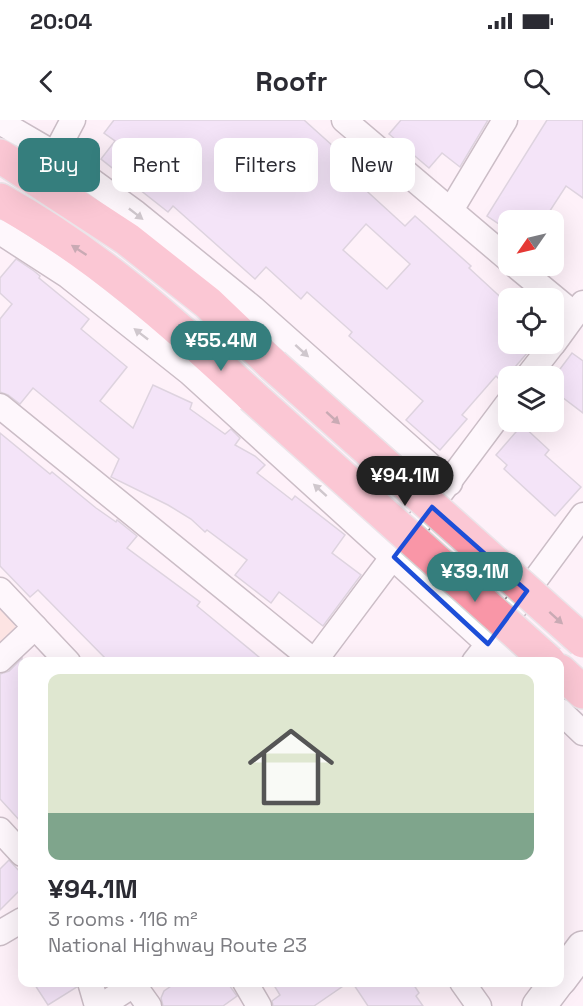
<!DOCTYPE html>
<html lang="en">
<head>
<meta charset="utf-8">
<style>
  :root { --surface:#fff; --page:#f7f7f7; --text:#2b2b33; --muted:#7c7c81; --line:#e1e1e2; --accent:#357e7d }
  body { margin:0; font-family:"Space Grotesk",sans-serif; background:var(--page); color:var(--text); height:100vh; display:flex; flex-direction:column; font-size:22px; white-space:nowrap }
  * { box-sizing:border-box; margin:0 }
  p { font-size:20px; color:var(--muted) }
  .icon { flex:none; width:33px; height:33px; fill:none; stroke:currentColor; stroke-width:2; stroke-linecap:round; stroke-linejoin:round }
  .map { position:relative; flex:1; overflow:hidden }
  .drawer { position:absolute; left:18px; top:537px; width:546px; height:330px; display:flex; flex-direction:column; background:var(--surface); border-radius:12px; box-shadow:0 6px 24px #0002 }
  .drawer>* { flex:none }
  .top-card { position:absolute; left:18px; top:18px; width:548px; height:54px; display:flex; gap:12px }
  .needle { width:39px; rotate:236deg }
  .controls { position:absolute; left:498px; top:90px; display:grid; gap:12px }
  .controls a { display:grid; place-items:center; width:66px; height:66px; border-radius:12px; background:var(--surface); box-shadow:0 6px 24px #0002; font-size:30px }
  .price { position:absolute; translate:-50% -51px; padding:0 14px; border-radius:21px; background:var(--accent); color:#fff; font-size:20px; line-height:39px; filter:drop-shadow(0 2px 3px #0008) }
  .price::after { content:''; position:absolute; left:50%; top:36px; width:18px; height:14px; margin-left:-9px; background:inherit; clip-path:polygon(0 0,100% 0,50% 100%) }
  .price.active { background:#222; color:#fff }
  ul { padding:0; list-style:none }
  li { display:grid; align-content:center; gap:12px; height:318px; padding:0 30px }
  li+li { border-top:2px solid var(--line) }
  li span { display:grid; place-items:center; height:186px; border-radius:12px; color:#555 }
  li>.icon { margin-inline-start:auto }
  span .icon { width:108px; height:108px; fill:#fffc; stroke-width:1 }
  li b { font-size:26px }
  .tag { padding:0 21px; border-radius:12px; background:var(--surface); box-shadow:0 6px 24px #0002; font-size:21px; line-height:54px }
  .tag.active { background:var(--accent); color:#fff }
  .status { display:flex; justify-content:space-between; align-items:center; height:42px; padding:0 30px; background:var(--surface); direction:ltr }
  .status svg { height:16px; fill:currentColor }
  header { display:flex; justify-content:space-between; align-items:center; height:78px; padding:0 30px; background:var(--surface); font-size:27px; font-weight:800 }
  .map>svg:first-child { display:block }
  .green { fill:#fcd4c8 }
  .building { fill:#e9d5f7; stroke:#b8b0be; stroke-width:1.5; fill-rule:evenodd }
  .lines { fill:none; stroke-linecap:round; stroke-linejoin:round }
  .street-casing { stroke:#8e7f88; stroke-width:27 }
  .secondary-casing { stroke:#8e7f88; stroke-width:36 }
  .highway-casing { stroke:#d6d5d5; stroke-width:36 }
  .street { stroke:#fff; stroke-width:24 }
  .secondary { stroke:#fff; stroke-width:33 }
  .highway { stroke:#f996a7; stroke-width:33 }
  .highway-bridge-casing { stroke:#d6d5d5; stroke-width:36; stroke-linecap:butt }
  .highway-bridge { stroke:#f996a7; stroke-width:33 }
  .oneway { fill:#989697 }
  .oneway2 { fill:#8a5660 }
  .marked { fill:none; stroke:#1d4ed8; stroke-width:4.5; stroke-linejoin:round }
</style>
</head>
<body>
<div class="status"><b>20:04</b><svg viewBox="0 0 49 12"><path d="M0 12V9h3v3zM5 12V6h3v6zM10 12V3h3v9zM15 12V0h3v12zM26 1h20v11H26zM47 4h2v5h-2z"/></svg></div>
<header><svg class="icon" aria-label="back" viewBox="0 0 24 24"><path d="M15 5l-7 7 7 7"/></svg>Roofr<svg class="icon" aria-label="search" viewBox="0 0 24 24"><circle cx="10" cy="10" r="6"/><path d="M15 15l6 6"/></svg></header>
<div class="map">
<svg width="583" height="886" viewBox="0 0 583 886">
  <rect width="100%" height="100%" fill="#fef1f9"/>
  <!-- green -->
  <polygon class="green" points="0,488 14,503 17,512 0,527"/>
  <!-- building -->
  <g class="building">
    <path d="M114,0H304L354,45L347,53L405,106L415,96L471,146L469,148L508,184V224H535L502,262L496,256L462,295L467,299L440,330L406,300L423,281L349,216L352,212L307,172L301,179L266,147L255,159L173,86L168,92L101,39L115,21L104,13ZM366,104L410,144L387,169L343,130Z"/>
    <polygon points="401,0 488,0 460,47 442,33 429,48 389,14"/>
    <polygon points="547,0 583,0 583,78 566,66 544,100 508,100 508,110 487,96"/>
    <polygon points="16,139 34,151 40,156 39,158 89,199 81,209 127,247 100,281 133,308 153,265 192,283 190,289 225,314 231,309 240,318 235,325 255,336 265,345 257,353 292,380 295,376 345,415 332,433 361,455 323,506 279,472 271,483 235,455 247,440 207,410 205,412 191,399 168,385 111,357 119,339 33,268 20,284 8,275 0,272 0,199 12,184 0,173 0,158"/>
    <polygon points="572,233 583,241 583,293 554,271 554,257"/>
    <polygon points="522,305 549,330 545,335 581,367 555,396 504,349 507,345 496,335"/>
    <polygon points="0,313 50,354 52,352 96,388 116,402 117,400 137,416 127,428 200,482 197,486 265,542 109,542 38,470 30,477 0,446"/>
    <polygon points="22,538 22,703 0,679 0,554 9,551"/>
    <polygon points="9,740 22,754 22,768 0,790 0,749"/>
    <polygon points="33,862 76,862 77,867 48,885"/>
    <polygon points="177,862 227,862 237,876 223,886 163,886 161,878 164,871"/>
    <polygon points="272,862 349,862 314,886 273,886 272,881 280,875"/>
    <polygon points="352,862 412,862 419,873 416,876 423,886 368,886"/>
  </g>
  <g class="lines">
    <defs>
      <g id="street">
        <polyline points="344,0 508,139"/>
        <polyline points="0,2 55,34 136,93 253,188 450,363"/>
        <polyline points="55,34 73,0"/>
        <polyline points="451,90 505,0"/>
        <polyline points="0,112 68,156 190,253 488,524 474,542"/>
        <polyline points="516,146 574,194"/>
        <polyline points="554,223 583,183"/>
        <polyline points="528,256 553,224"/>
        <polyline points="0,286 314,541"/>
        <polyline points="0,470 68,542"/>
        <polyline points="0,540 35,507"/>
        <polyline points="314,542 508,283"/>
        <polyline points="507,542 488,524 583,395"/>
        <polyline points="560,591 583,613"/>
        <polyline points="0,710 22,734"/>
        <polyline points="0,813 22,800"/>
        <polyline points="90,862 97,886"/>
        <polyline points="245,862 259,886"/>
        <polyline points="462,862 479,886"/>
        <polyline points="134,865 149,886"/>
        <polyline points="101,886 138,862"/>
      </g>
      <g id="secondary">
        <polyline points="560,859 583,828"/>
        <polyline points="539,886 557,862"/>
      </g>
      <g id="highway">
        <polyline points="0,36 127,119 208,183 273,245"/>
        <path d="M0,80C94,132 174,203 252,276"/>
        <polyline points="560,551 583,572"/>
      </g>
    </defs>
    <!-- street casing -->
    <use href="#street" class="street-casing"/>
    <!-- secondary casing -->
    <use href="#secondary" class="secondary-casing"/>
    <!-- highway casing -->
    <use href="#highway" class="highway-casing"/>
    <!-- street -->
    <use href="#street" class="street"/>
    <!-- secondary -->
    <use href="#secondary" class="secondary"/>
    <!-- highway -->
    <use href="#highway" class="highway"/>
    <defs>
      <g id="highway-bridge">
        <polyline points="273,245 583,521"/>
        <polyline points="252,276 549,542"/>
      </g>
    </defs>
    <!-- highway-bridge casing -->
    <use href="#highway-bridge" class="highway-bridge-casing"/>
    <!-- highway-bridge -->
    <use href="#highway-bridge" class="highway-bridge"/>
  </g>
  <!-- one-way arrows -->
  <defs><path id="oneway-solid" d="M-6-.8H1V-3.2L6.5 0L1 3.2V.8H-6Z" transform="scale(1.5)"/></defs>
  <g class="oneway">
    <use href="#oneway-solid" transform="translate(136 94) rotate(38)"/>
    <use href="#oneway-solid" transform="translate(141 214) rotate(-142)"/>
    <use href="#oneway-solid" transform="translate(302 231) rotate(42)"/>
    <use href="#oneway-solid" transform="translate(320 370) rotate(-138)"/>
  </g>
  <g class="oneway2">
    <use href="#oneway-solid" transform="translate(79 130) rotate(-147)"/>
    <use href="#oneway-solid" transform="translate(333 298) rotate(42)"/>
    <use href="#oneway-solid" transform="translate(556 498) rotate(42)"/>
  </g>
  <!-- marked area -->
  <path d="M0 0H583V886H0ZM432,387L527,471L488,524L394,437Z" fill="#fef1f9" fill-opacity=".55" fill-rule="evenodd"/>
  <path class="marked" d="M432,387L527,471L488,524L394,437Z"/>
</svg>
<div class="controls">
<a><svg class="needle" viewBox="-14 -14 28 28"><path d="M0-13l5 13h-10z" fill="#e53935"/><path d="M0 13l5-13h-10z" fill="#7c7c81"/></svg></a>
<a><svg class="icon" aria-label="locate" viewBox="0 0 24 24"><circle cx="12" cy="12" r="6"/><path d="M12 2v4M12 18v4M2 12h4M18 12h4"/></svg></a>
<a><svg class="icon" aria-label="layers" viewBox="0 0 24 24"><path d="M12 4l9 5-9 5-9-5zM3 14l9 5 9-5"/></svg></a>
</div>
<b class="price" style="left:221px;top:252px">¥55.4M</b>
<b class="price active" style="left:405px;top:387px">¥94.1M</b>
<b class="price" style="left:475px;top:483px">¥39.1M</b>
<div class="top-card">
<a class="tag active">Buy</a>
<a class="tag">Rent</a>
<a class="tag">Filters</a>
<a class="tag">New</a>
</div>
<section class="drawer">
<ul>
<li><span style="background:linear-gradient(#dfe7d0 75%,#7fa58c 0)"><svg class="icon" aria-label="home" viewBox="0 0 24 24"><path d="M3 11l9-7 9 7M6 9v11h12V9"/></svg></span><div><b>¥94.1M</b><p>3 rooms · 116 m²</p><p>National Highway Route 23</p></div></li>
</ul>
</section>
</div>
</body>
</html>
